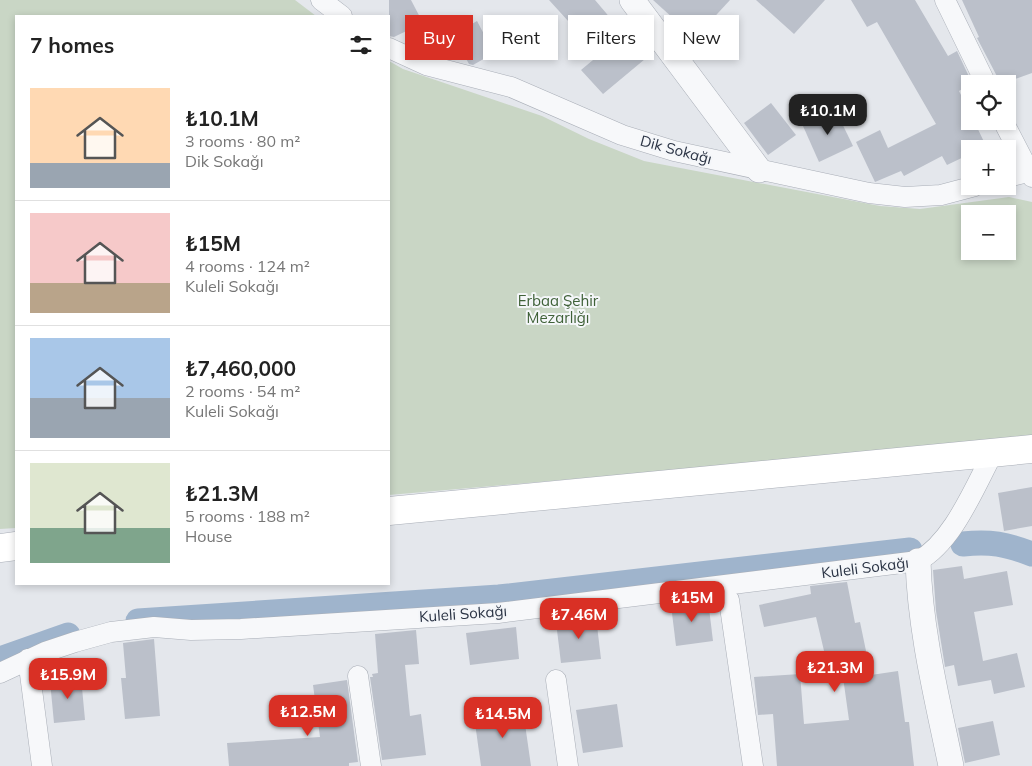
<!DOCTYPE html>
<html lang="en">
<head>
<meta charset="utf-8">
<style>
  :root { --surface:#fff; --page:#f6f6f6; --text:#222; --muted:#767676; --line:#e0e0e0; --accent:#d93025 }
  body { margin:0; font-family:Mulish,sans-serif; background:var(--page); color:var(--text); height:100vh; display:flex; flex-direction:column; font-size:19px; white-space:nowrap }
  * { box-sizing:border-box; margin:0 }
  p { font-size:16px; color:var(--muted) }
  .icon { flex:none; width:28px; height:28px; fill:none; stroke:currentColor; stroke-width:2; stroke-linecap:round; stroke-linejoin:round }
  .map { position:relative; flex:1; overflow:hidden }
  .side { position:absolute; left:15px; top:15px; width:375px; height:570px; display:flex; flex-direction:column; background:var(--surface); border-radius:0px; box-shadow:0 2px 8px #0003 }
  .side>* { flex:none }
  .guide { position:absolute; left:405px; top:15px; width:475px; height:45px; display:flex; gap:10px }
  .fabs { position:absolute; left:961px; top:75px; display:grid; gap:10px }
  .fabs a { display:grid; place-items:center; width:55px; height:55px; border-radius:0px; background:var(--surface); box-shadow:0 2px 8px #0003; font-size:25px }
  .price { position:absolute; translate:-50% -42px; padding:0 11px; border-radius:10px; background:var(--accent); color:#fff; font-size:16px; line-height:32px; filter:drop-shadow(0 1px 2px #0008) }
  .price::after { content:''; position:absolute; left:50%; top:30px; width:15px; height:11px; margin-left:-8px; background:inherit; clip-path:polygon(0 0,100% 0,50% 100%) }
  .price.on { background:#222; color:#fff }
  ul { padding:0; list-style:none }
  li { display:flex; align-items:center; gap:15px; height:125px; padding:0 15px }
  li+li { border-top:1px solid var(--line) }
  li span { display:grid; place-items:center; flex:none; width:140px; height:100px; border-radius:0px; color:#555 }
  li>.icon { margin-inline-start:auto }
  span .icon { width:60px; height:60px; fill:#fffc; stroke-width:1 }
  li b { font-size:21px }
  h2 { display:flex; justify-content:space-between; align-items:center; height:60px; padding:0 15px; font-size:21px }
  .pill { padding:0 18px; border-radius:0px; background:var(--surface); box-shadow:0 2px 8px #0003; font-size:18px; line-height:45px }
  .pill.on { background:var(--accent); color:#fff }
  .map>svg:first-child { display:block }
  .green { fill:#c9d6c5; fill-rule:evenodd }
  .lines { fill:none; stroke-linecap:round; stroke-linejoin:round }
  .canal { stroke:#9fb4cc; stroke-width:25 }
  .building { fill:#bbc0ca }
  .minor-casing { stroke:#a9aeb7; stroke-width:21 }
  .tertiary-casing { stroke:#a9aeb7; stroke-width:26 }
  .secondary-casing { stroke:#a9aeb7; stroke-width:29 }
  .minor { stroke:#f7f8fa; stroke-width:20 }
  .tertiary { stroke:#f7f8fa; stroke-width:25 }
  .secondary { stroke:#fff; stroke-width:28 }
  .labels { text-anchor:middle; stroke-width:4; stroke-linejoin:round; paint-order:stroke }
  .street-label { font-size:15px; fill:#2b3445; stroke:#f4f6f9 }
  .park-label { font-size:15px; fill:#3f6138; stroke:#f4f6f9 }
</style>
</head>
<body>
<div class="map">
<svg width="1032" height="766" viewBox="0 0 1032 766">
  <rect width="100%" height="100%" fill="#e4e7ec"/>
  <!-- green -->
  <g class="green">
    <polygon points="0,0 295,0 316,16 16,16 16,528 0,529"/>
    <path d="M389,61L403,69L542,116L589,139L644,161L880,206L920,209L1009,197L1032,202V439L389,495ZM970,214H1008V251H970Z"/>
  </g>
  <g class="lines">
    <!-- canal -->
    <g class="canal">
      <path d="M963,544C990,541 1006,544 1032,554"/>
      <polyline points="138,621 499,597 910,550"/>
      <polyline points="0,659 68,635"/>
    </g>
  </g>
  <!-- building -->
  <g class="building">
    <polygon points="389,0 411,0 423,23 394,37 389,36"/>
    <polygon points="549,0 595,0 645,59 603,94 581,70 599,55"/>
    <polygon points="653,0 730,0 695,38"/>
    <polygon points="756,0 825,0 794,34"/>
    <polygon points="851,0 915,0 948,56 957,51 972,83 959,91 970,113 970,121 974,121 986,146 970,149 970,154 947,165 942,156 904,176 901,171 875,182 856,142 880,130 888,148 936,124 877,22 867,27"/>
    <polygon points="962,0 1032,0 1032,73 1001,84 977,38 979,37"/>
    <polygon points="477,21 494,53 473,65 469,64 453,35"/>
    <polygon points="771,103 796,135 768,155 744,123"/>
    <polygon points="836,111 853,146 819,162 803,126"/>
    <polygon points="1032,487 1032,526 1004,531 998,493"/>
    <polygon points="962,566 964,579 1007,571 1013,605 974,612 983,661 1017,653 1025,687 994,694 991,680 958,686 954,665 945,667 936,611 933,570"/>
    <polygon points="847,582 855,623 860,622 871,675 898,671 905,722 909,722 914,766 777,766 773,714 758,715 754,677 800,674 804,724 849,720 842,670 829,672 816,617 764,627 759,605 811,594 810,586"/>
    <polygon points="708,600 713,641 676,646 671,605"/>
    <polygon points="596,617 601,659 561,663 556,622"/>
    <polygon points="516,627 519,659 470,665 466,633"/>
    <polygon points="416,630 419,664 405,665 410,716 421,714 426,755 382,760 370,677 373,677 372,674 378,673 375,634"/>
    <polygon points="154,639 160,716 125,719 121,678 126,678 123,643"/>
    <polygon points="81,677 85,720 54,723 50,681"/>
    <polygon points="347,680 358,762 349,763 349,766 229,766 227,743 320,737 313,685"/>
    <polygon points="617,704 623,747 583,753 576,710"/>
    <polygon points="523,710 531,766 481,766 474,716"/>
    <polygon points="993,721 1000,755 965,763 958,728"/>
  </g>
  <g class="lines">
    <defs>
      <g id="minor">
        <polyline points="321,0 342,16"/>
        <polyline points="945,0 986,84"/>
        <polyline points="389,48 426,65 511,87 622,135 674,151 869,193 905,197 941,195 975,186"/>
        <polyline points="1003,121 1032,177"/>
        <polyline points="1008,177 1032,171"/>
        <polyline points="729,600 753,766"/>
        <polyline points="28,659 42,766"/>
        <path d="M0,673L45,652L75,642L111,632L154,627L191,630L241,629L498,613L918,561C953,542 974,488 993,453"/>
        <polyline points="358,676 371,766"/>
        <polyline points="556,680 568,766"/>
      </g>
      <g id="tertiary">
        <polyline points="632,0 759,170"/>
        <path d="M918,561C920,631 937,698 951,766"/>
      </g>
      <g id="secondary">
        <polyline points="389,511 1032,449"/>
        <polyline points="0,548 16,546"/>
      </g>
    </defs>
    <!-- minor casing -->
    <use href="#minor" class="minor-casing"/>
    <!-- tertiary casing -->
    <use href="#tertiary" class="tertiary-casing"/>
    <!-- secondary casing -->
    <use href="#secondary" class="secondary-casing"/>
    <!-- minor -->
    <use href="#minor" class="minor"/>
    <!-- tertiary -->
    <use href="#tertiary" class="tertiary"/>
    <!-- secondary -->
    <use href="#secondary" class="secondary"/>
  </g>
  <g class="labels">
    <!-- street labels -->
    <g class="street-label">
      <text transform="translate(676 150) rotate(15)" y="5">Dik Sokağı</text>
      <text transform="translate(865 568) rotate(-7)" y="5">Kuleli Sokağı</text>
      <text transform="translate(463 614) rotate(-4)" y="5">Kuleli Sokağı</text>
    </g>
    <!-- park labels -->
    <g class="park-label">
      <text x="558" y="306">Erbaa Şehir<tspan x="558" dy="17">Mezarlığı</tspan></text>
    </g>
  </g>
</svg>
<div class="fabs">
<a><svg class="icon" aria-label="locate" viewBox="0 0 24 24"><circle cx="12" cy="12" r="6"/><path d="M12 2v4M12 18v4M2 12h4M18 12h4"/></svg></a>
<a>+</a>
<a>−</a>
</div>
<b class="price on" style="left:828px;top:136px">₺10.1M</b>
<b class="price" style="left:692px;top:623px">₺15M</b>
<b class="price" style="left:579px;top:640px">₺7.46M</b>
<b class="price" style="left:835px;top:693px">₺21.3M</b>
<b class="price" style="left:68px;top:700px">₺15.9M</b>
<b class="price" style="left:308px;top:737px">₺12.5M</b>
<b class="price" style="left:503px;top:739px">₺14.5M</b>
<div class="guide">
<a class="pill on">Buy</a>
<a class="pill">Rent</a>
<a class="pill">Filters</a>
<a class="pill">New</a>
</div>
<section class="side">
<h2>7 homes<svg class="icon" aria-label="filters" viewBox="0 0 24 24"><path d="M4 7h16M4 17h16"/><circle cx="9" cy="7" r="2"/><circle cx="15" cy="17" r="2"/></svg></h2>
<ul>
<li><span style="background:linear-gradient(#ffd9b3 75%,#9aa5b1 0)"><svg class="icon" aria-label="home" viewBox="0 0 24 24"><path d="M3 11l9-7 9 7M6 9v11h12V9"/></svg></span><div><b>₺10.1M</b><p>3 rooms · 80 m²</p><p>Dik Sokağı</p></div></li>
<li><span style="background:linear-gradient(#f6c9c9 70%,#b9a48a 0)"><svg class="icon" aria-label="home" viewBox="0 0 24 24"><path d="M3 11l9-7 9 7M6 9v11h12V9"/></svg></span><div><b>₺15M</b><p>4 rooms · 124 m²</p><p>Kuleli Sokağı</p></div></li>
<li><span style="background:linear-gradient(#a9c7e8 60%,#9aa5b1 0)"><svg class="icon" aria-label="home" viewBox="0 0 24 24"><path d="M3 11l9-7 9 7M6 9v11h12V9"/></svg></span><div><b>₺7,460,000</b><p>2 rooms · 54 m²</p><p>Kuleli Sokağı</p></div></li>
<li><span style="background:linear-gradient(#dfe7d0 65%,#7fa58c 0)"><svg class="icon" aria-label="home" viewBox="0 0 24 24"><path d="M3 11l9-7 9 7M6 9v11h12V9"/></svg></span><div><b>₺21.3M</b><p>5 rooms · 188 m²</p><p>House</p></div></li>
</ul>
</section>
</div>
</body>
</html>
